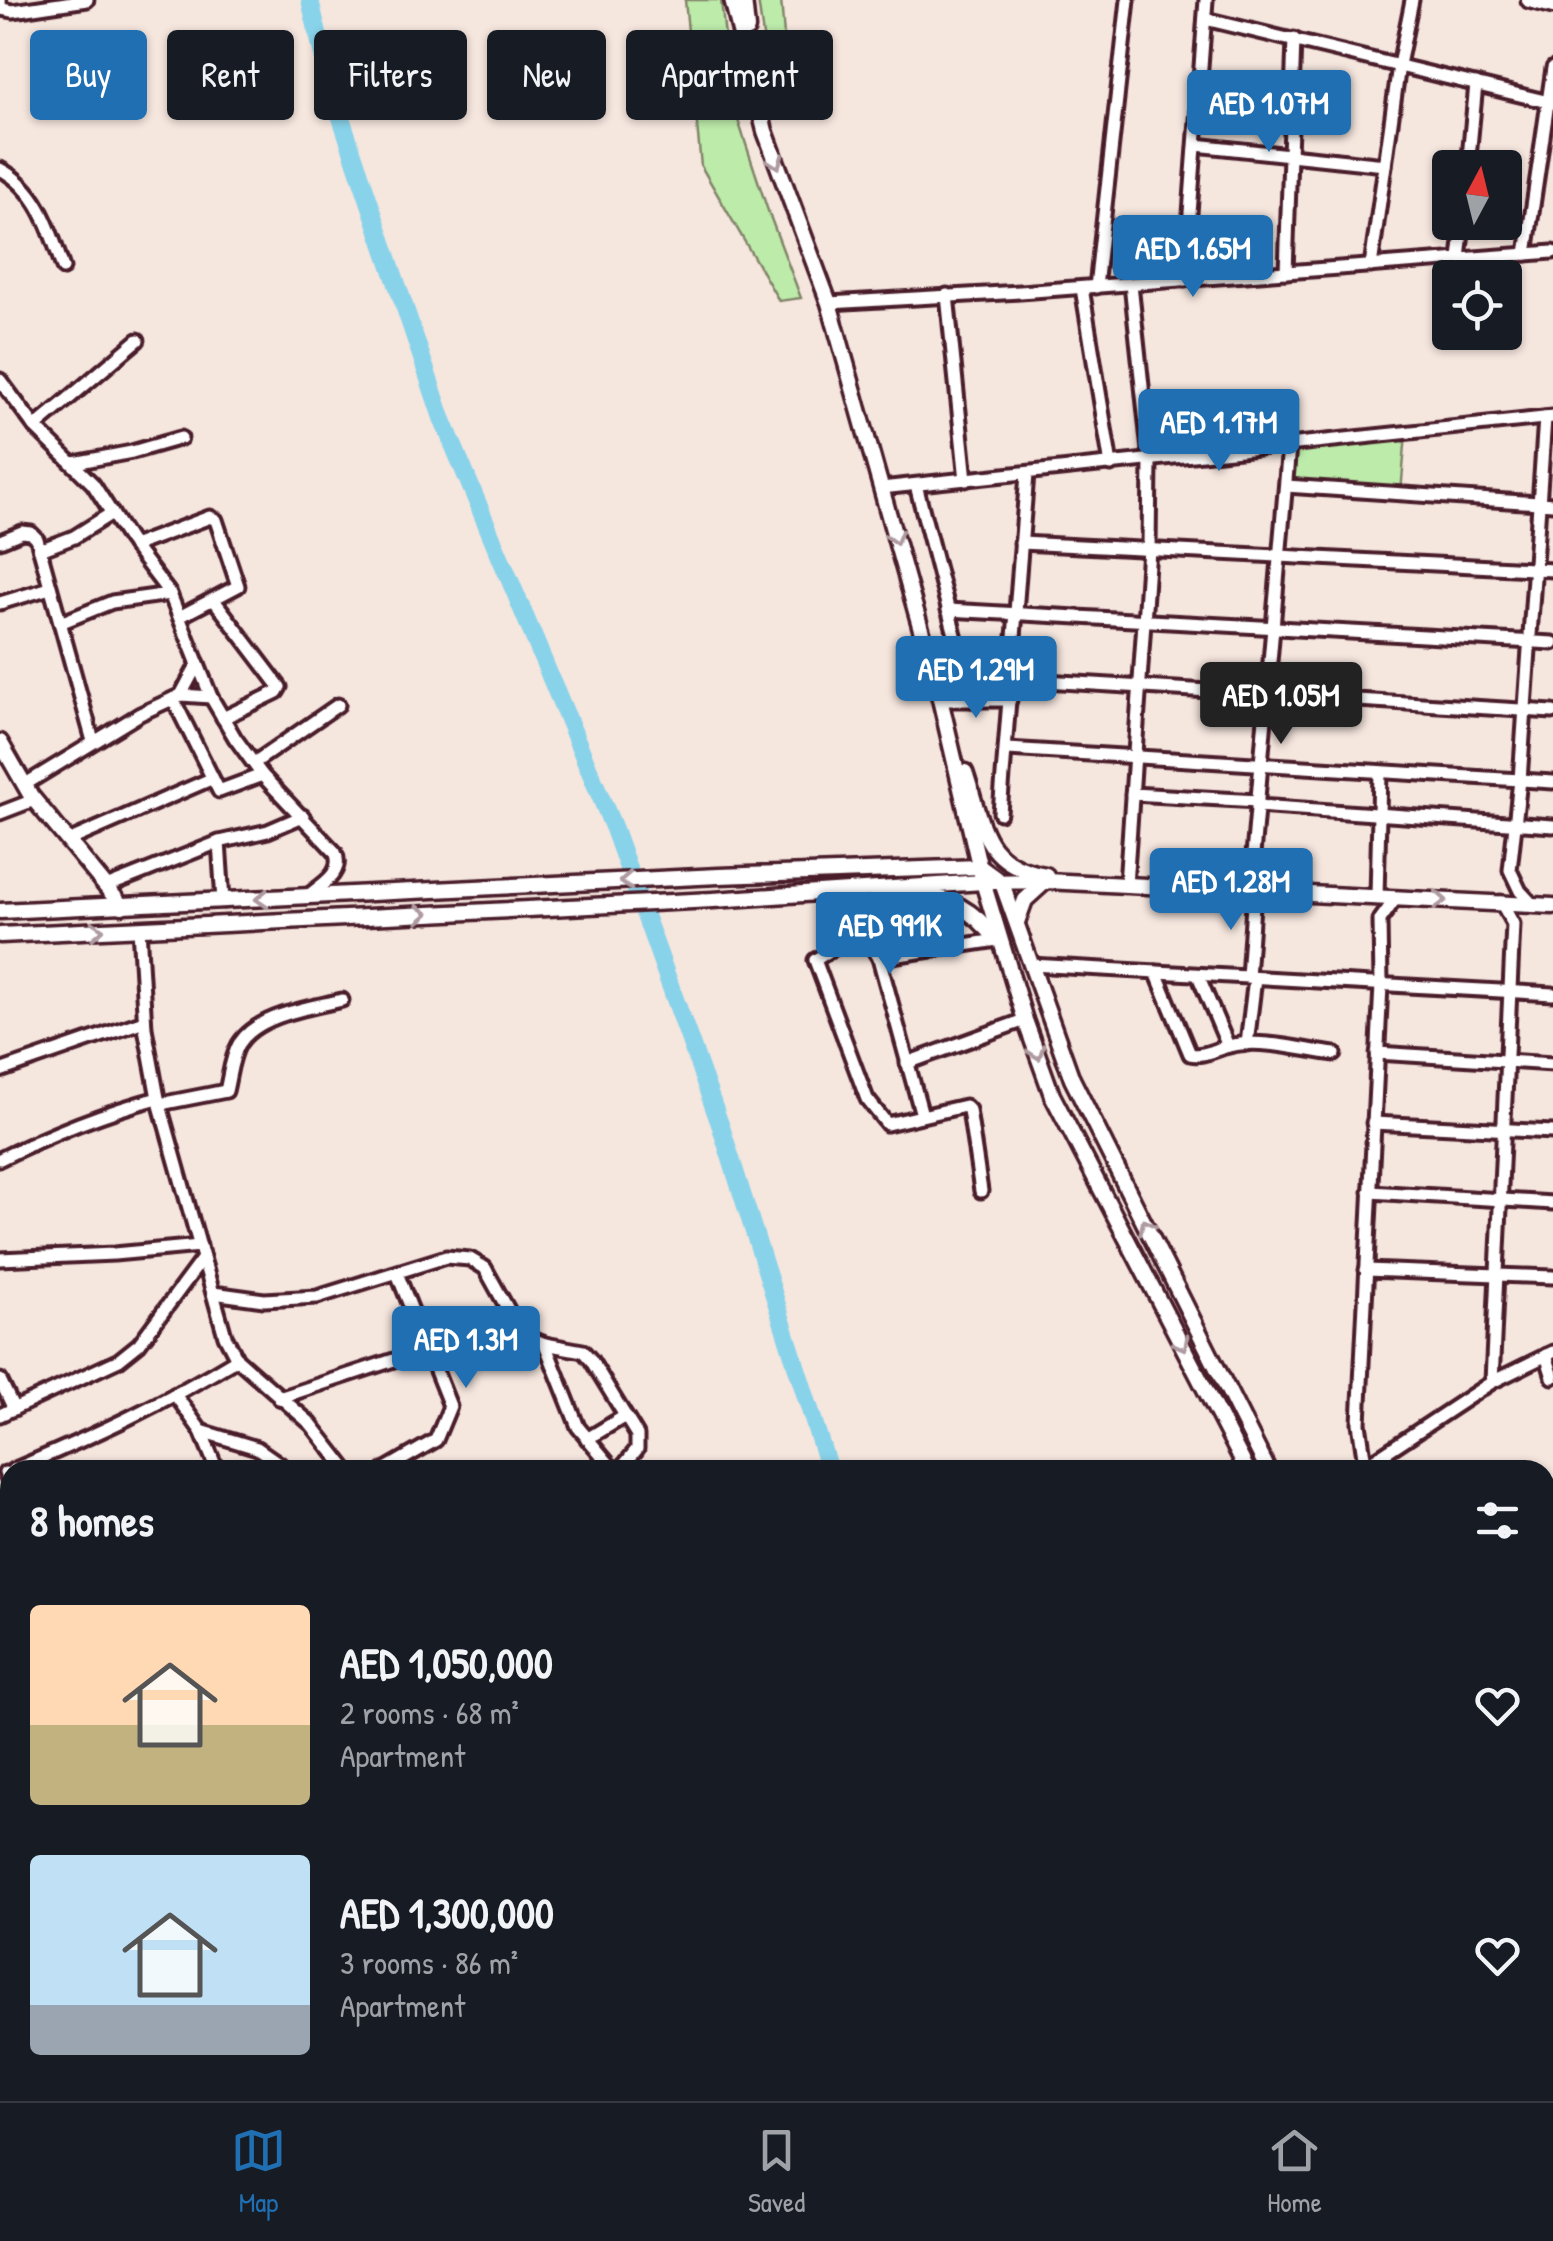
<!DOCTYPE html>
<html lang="en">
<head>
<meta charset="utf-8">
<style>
  :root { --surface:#171b24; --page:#242831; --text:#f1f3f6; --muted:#9ea1a6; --line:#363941; --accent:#1f6fb2 }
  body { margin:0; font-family:"Patrick Hand",sans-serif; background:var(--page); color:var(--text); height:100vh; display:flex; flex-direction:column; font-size:38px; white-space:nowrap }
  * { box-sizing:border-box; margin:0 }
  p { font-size:32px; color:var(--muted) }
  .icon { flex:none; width:55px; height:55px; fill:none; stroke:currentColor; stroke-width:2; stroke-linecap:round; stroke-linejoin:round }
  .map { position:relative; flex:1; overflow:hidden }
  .panel { position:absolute; left:0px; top:1460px; width:1555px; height:642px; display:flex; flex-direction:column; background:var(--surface); border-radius:30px 30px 0 0; box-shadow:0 2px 8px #0004 }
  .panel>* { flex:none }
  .top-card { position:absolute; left:30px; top:30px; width:1000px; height:90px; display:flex; gap:20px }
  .needle { width:65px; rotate:7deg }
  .fabs { position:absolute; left:1432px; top:150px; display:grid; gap:20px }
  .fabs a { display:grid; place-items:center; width:90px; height:90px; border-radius:10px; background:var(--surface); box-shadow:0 2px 8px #0004; font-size:50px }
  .price { position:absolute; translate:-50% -85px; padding:0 22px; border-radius:10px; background:var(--accent); color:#fff; font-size:32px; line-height:65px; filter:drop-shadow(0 2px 5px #0008) }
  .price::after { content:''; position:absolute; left:50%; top:60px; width:30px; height:22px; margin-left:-15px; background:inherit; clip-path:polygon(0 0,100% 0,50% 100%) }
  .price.on { background:#222; color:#fff }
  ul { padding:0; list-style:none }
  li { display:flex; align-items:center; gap:30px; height:250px; padding:0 30px }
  li span { display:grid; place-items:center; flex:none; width:280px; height:200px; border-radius:10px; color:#555 }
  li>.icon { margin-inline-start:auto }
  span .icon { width:120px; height:120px; fill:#fffc; stroke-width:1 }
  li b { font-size:42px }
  h2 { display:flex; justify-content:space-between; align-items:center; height:120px; padding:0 30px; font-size:42px }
  .tag { padding:0 35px; border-radius:10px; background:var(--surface); box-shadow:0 2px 8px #0004; font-size:35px; line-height:90px }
  .tag.on { background:var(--accent); color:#fff }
  .tab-bar { display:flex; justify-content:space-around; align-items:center; height:140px; border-top:2px solid var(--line); background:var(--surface); font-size:28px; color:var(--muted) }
  .tab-bar a { display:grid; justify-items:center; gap:5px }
  .tab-bar .on { color:var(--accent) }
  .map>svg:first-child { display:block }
  .green { fill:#bcebaa; stroke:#83856a; stroke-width:2.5 }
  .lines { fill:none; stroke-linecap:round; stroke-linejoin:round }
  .river { stroke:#89d3ea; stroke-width:18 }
  .minor-casing { stroke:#4a1f2b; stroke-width:19 }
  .tertiary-casing { stroke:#4a1f2b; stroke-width:21 }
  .minor { stroke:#fff; stroke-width:11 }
  .tertiary { stroke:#fff; stroke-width:14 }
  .oneway { stroke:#ae9aa0 }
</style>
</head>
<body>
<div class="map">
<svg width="1553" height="2101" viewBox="0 0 1553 2101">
  <rect width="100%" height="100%" fill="#f5e6de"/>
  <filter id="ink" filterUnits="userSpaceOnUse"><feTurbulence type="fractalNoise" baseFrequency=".01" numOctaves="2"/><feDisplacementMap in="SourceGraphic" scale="20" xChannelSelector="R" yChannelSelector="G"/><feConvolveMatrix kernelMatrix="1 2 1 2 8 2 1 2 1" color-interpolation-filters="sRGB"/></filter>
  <g filter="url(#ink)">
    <!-- green -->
    <g class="green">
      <polygon points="685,0 721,0 732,102 767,208 801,298 779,301 701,166"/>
      <polygon points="758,0 781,0 786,59 765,50"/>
      <polygon points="1406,433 1401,493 1286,486 1289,446"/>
    </g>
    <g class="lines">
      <!-- river -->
      <g class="river">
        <polyline points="310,0 330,85 442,418 614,829 721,1127 829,1470"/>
        <polyline points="1017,2092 1019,2101"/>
      </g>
      <defs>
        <g id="minor">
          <polyline points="0,2 1,9 13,11 87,0"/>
          <polyline points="1205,19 1553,103"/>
          <polyline points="1196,145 1385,165"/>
          <polyline points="1468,168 1476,84"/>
          <path d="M0,169C38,189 50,229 63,268"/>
          <polyline points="1526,254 1553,68"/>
          <polyline points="1459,259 1463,222"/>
          <polyline points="1371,266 1399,65 1412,0"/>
          <polyline points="1286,272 1294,39"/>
          <polyline points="1185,280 1206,0"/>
          <polyline points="1096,287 1128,0"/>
          <polyline points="1082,288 1111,465"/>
          <polyline points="947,295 966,480"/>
          <polyline points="829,303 1020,292 1553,252"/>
          <path d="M0,380L35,427L93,484L129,540L170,594L211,697L235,738L262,775L335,852C345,873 321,885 306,897"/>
          <polyline points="35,427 138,340"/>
          <polyline points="74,463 132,452 181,438"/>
          <polyline points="916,485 972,700"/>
          <polyline points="1286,486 1553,504"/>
          <polyline points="881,488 1553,417"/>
          <polyline points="0,541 22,532 31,533 37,539 93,741"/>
          <polyline points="1021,543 1553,570"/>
          <polyline points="133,546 210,517 216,520 238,586 181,616"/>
          <polyline points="40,550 74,537 112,513"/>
          <polyline points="214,600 280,687 277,692 223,718"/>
          <polyline points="0,603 50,588"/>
          <polyline points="948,610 1553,643"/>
          <polyline points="60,623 112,602 170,594"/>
          <polyline points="1012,679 1553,712"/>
          <polyline points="181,695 198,663"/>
          <polyline points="173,699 219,791 262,775"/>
          <polyline points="941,700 1010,700"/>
          <polyline points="1007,749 1553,782"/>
          <polyline points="254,763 338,705"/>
          <polyline points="24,785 140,714 181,695 211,697"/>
          <polyline points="1132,794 1258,801"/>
          <polyline points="1257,806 1553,826"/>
          <polyline points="0,813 34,800"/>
          <polyline points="1000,813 1027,474"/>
          <polyline points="68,841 211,779"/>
          <polyline points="219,842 223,901"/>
          <polyline points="1252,866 1289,446"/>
          <polyline points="1126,885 1149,549 1150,460 1131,284"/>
          <polyline points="106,887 219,842 268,831 303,816"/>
          <polyline points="837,891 879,958 997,940"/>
          <polyline points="1377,897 1380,772"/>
          <polyline points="1533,905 1520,891 1510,870 1520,780 1545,418"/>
          <polyline points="139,928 145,1028 158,1098 225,1336 237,1359 311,1424 347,1470"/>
          <polyline points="862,931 815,960 867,1099 887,1124 965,1106 969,1110 981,1191"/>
          <polyline points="879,958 922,1115"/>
          <polyline points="1031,965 1553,994"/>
          <path d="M1156,972L1190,1054C1204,1057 1215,1049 1229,1046C1261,1038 1303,1050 1335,1054"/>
          <polyline points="1198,975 1228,1046"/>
          <polyline points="1248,977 1254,891"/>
          <polyline points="1247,1044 1255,978"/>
          <polyline points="1377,1053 1553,1064"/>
          <polyline points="907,1063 1025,1020"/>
          <polyline points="0,1071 144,1021"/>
          <path d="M160,1104L226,1091C230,1075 231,1058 239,1044C258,1014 311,1008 342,1000"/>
          <polyline points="1373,1123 1553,1132"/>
          <path d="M0,1159C52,1133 102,1113 158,1098"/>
          <polyline points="1370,1192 1553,1203"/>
          <polyline points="0,1259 114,1254 200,1246"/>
          <polyline points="1366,1270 1553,1277"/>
          <polyline points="213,1293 264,1300 317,1297 446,1257 470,1259 485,1268 511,1315 528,1337 545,1344 583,1351 591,1360 637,1435 637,1449 620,1470"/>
          <polyline points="545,1344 578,1427 614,1470"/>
          <polyline points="1546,1355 1553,1377"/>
          <polyline points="0,1380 14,1409"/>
          <polyline points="1492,1382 1513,924 1501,902"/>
          <polyline points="176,1396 201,1431 217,1470"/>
          <polyline points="279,1398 427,1349"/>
          <polyline points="0,1415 119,1360 139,1344 203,1258"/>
          <polyline points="201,1431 257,1448 280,1464"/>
          <polyline points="587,1439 625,1416"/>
          <polyline points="1368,1464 1492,1382 1553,1352"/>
          <path d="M13,1470C91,1437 165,1403 237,1359"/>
          <polyline points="384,1470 436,1440 450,1406 397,1273"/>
          <polyline points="1366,1470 1359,1423 1381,985 1380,920 1396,898"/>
          <polyline points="5,1473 10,1485"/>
          <polyline points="0,1533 10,1529"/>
          <polyline points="0,1594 10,1618"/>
          <polyline points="1545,1599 1553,1596"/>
          <polyline points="0,1706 10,1702"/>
          <polyline points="1545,1739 1553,1738"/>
          <polyline points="0,1760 10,1756"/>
          <polyline points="0,1814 10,1839"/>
          <polyline points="520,2092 570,2101"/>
          <polyline points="1280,2092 1283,2101"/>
          <polyline points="121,2101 122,2092"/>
          <polyline points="210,2101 211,2092"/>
          <polyline points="269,2101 270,2092"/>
          <polyline points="326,2101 328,2092"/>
          <polyline points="490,2101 492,2092"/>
          <polyline points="786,2101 788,2092"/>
          <polyline points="1360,2101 1373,2092"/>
        </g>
        <g id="tertiary">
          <polyline points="732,0 765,131 829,303 937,686 983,882 1025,1020 1052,1095 1247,1470"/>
          <polyline points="744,0 747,29"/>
          <polyline points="1529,0 1553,6"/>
          <polyline points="0,742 31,796 122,906"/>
          <path d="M965,772C983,825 982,865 1046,875"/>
          <path d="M914,892C950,898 973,909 996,939"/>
          <polyline points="0,911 719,876 980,867 1002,883 1072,1079 1268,1470"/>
          <polyline points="1017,922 1025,900 1046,881"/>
          <polyline points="0,935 713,900 983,882 1046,881 1553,906"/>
          <polyline points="0,1953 10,1978"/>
          <polyline points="0,1983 10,2008"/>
          <polyline points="1545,2088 1553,2086"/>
          <polyline points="43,2092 46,2101"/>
          <polyline points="56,2092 60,2101"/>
          <polyline points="1482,2092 1485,2101"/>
          <polyline points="1506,2099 1529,2092"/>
          <polyline points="1543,2101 1553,2099"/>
        </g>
      </defs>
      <!-- minor casing -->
      <use href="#minor" class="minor-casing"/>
      <!-- tertiary casing -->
      <use href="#tertiary" class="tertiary-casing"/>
      <!-- minor -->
      <use href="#minor" class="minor"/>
      <!-- tertiary -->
      <use href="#tertiary" class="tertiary"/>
    </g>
    <!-- one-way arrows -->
    <defs><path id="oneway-chevron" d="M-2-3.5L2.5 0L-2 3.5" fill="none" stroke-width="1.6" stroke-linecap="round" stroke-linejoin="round" transform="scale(2.5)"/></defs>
    <g class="oneway">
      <use href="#oneway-chevron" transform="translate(776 162) rotate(70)"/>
      <use href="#oneway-chevron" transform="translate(895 538) rotate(74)"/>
      <use href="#oneway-chevron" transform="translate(626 881) rotate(177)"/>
      <use href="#oneway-chevron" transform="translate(262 899) rotate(177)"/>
      <use href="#oneway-chevron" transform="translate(1440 900) rotate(2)"/>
      <use href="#oneway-chevron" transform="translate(422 914) rotate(-3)"/>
      <use href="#oneway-chevron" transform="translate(97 930) rotate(-3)"/>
      <use href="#oneway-chevron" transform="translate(1037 1053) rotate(70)"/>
      <use href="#oneway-chevron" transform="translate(1146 1226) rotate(-117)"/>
      <use href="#oneway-chevron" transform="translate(1182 1344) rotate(62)"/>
    </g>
  </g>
</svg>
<div class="fabs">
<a><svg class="needle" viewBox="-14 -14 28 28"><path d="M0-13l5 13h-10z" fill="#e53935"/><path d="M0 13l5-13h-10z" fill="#9ea1a6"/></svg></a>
<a><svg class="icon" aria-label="locate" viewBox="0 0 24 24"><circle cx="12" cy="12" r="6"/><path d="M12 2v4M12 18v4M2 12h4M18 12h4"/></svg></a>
</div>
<b class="price" style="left:1269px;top:155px">AED 1.07M</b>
<b class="price" style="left:1193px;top:300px">AED 1.65M</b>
<b class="price" style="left:1219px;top:474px">AED 1.17M</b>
<b class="price" style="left:976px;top:721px">AED 1.29M</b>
<b class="price on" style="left:1281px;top:747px">AED 1.05M</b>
<b class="price" style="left:1231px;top:933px">AED 1.28M</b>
<b class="price" style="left:890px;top:977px">AED 991K</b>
<b class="price" style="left:466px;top:1391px">AED 1.3M</b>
<div class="top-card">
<a class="tag on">Buy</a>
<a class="tag">Rent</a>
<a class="tag">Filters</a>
<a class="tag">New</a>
<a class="tag">Apartment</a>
</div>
<section class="panel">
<h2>8 homes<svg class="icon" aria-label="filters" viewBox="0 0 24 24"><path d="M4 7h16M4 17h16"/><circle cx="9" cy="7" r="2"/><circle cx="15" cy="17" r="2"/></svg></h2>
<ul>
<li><span style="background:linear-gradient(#ffd9b3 60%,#c2b280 0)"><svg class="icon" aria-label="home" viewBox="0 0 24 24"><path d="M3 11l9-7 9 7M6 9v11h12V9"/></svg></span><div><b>AED 1,050,000</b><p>2 rooms · 68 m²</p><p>Apartment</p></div><svg class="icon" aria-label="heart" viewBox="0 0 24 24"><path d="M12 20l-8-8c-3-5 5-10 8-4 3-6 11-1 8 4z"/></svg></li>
<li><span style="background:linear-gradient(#bfe0f5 75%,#9aa5b1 0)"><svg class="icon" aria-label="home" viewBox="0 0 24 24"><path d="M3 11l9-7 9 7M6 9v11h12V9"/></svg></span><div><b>AED 1,300,000</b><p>3 rooms · 86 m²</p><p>Apartment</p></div><svg class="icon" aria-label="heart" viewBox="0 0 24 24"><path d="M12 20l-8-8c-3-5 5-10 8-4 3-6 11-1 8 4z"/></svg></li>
</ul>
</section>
</div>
<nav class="tab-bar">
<a class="on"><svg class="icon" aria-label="map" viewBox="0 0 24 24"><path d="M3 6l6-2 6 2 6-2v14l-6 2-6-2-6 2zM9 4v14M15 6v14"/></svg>Map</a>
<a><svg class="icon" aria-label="saved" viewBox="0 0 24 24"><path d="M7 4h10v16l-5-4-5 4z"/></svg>Saved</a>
<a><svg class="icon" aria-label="home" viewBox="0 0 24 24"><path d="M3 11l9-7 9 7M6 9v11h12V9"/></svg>Home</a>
</nav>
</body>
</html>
